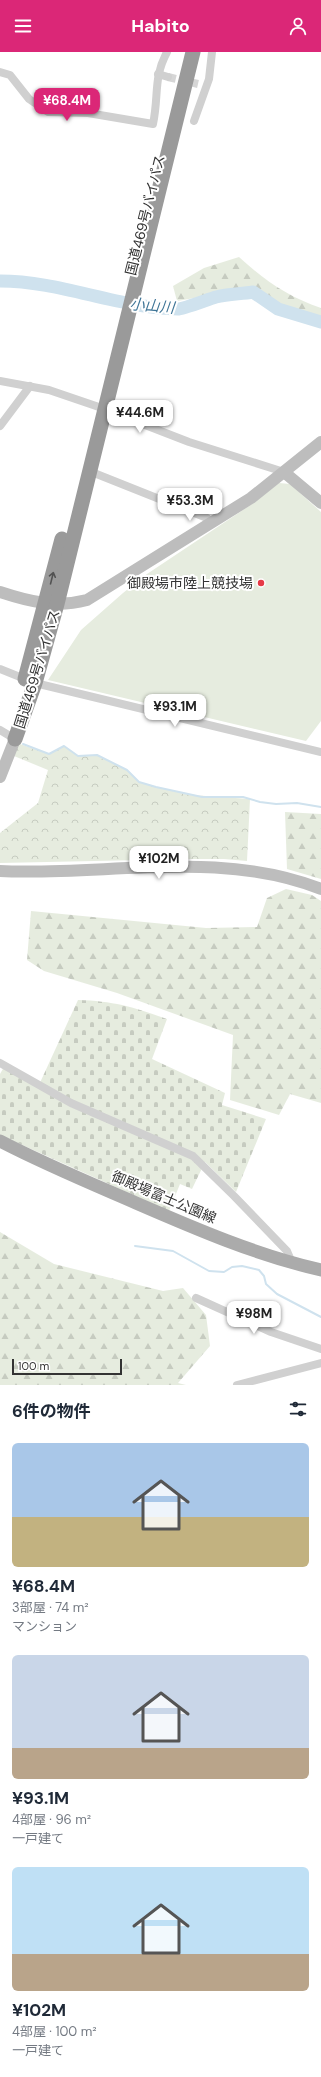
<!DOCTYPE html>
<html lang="ja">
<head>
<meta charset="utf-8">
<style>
  :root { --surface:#fff; --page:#f6f6f7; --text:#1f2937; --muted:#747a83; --accent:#db2777 }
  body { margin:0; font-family:"DM Sans","Noto Sans JP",sans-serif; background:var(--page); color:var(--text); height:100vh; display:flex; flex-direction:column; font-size:15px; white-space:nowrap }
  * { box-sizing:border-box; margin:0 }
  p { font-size:13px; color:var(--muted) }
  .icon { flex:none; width:22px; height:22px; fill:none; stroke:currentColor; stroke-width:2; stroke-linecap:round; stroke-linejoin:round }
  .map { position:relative; height:1333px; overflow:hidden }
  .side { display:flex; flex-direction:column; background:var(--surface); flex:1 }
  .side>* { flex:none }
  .scale { position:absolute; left:12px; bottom:10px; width:110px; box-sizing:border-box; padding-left:4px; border:2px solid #333; border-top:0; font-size:11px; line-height:14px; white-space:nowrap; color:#333; -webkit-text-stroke:3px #fff; paint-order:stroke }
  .price { position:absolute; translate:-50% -34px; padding:0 9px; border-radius:8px; background:#fff; color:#222; font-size:13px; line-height:26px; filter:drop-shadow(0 1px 2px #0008) }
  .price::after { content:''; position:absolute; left:50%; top:24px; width:12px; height:9px; margin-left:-6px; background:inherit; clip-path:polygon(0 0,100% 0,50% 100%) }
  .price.on { background:var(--accent); color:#fff }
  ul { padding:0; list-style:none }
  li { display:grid; align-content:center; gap:8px; height:212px; padding:0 12px }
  li span { display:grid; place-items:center; height:124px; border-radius:6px; color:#555 }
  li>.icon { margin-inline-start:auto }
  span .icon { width:72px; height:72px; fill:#fffc; stroke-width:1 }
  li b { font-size:17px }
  h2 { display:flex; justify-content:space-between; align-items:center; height:48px; padding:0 12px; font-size:17px }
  header { display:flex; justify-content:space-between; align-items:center; height:52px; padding:0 12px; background:var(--accent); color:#fff; font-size:18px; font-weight:700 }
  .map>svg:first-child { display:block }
  .green { fill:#e6ecdf }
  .forest { fill:url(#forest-firs) }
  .cemetery { fill:url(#cemetery-stones) }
  .park { fill:url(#park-crowns) }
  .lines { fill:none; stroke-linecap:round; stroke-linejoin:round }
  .stream { stroke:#cfe2ee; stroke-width:2 }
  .river { stroke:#cfe2ee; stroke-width:13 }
  .street-tunnel { stroke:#d6d6d6; stroke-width:8; stroke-dasharray:8 4; stroke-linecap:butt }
  .street { stroke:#d0d0d0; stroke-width:8 }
  .secondary { stroke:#bdbdbd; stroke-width:12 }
  .primary { stroke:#ababab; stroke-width:13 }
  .highway { stroke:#9a9a9a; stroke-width:15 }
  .oneway { stroke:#525252 }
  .poi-dot { fill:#e63946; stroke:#fff; stroke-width:1.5 }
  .labels { text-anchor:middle; stroke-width:4; stroke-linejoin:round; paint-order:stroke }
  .street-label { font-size:14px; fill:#333; stroke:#fff }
  .poi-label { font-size:14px; fill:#333; stroke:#fff; text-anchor:end }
  .water-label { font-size:15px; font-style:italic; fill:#3f7597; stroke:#fff }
</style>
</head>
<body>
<header><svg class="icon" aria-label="menu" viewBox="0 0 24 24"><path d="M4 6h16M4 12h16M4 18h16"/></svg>Habito<svg class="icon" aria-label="person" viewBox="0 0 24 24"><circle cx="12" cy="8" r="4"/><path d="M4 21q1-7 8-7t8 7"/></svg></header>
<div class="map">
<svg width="321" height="1333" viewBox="0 0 321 1333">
  <defs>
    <pattern id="forest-firs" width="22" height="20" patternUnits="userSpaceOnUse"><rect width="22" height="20" fill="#e6ecdf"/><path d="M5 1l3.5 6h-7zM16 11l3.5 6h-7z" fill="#c6cbc0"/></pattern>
    <pattern id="cemetery-stones" width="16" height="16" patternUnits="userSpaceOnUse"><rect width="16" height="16" fill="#e6ecdf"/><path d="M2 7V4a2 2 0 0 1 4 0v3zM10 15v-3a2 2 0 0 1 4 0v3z" fill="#c6cbc0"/></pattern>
    <pattern id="park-crowns" width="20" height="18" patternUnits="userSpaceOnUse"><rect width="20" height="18" fill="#e6ecdf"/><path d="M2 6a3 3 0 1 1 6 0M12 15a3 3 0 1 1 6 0" fill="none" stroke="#c6cbc0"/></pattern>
  </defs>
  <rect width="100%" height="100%" fill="#fff"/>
  <!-- green -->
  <polygon class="green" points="279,431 290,432 321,460 321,669 306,689 48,628 81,578 123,541 147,522 252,452"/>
  <!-- forest -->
  <g class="forest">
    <path d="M239,205C264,228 288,245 321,256V276L247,237L177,249L173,234L204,216Z"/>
    <polygon points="285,760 321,762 321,827 287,817"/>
    <polygon points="286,837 312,843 321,849 321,1051 290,1042 279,1063 230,1048 233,983 117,941 44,919 27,908 31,859 206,876 257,875 267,846"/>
    <polygon points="0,1180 54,1212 163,1239 183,1236 206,1263 210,1294 178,1331 186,1333 0,1333"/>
  </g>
  <!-- cemetery -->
  <path class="cemetery" d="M78,948C114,949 133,955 167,967L152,1007L225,1041L222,1053L266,1067L236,1140L205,1110L192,1137L180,1132L169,1159L0,1083V1022L4,1015L38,1035Z"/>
  <!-- park -->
  <polygon class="park" points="17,691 49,702 64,694 78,704 97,703 127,718 139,730 156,735 191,743 250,747 247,809 224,807 188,807 0,811 0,781 38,751 48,718 14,704"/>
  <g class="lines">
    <!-- stream -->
    <g class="stream">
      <polyline points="23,692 49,702 64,694 78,704 97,703 127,718 139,730 156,735 202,745 243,745 260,750 276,752 297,751 321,755"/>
      <polyline points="135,1194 173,1199 209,1219 224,1220 232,1215 242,1214 259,1218 264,1224 266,1232 277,1242 321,1265"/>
    </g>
    <!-- river -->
    <path class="river" d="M0,229C61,229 117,256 178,257C183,257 209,247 216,245C228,242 241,242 253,240L278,257L321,270"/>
    <!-- street-tunnel -->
    <polyline class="street-tunnel" points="168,25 198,32"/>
    <!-- street -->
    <g class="street">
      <path d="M0,20L10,23L29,47L48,60L88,61L153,72C159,44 153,26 167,0"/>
      <polyline points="158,22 168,25"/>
      <polyline points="194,69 209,27 212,0"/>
      <polyline points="0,329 49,338 96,354 189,390 284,420"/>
      <polyline points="0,374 30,334"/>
      <polyline points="89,419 207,466 211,470"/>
      <polyline points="0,617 35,631 321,700"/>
      <polyline points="0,678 15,687"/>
      <polyline points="0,1011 71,1051 193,1104 234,1144 287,1199 290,1206 288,1211"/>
      <polyline points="196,1246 271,1280 321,1297"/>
      <polyline points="237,1333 321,1311"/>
    </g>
    <!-- secondary -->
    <g class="secondary">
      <polyline points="284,420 321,451"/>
      <path d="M0,540C30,550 56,556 87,548L251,446L321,390"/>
      <polyline points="0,725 15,687"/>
      <path d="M0,819C105,824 221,797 321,837"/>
    </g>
    <!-- primary -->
    <path class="primary" d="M0,1089C44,1112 90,1131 136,1151C196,1177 256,1203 321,1218"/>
    <!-- highway -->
    <g class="highway">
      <polyline points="25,627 62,487"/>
      <polyline points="15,687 35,631 57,552 193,0"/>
    </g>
  </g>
  <!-- one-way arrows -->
  <defs><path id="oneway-shaft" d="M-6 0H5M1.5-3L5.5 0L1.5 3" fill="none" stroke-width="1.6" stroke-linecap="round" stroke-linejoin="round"/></defs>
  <use class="oneway" href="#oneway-shaft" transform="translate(52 526) rotate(-76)"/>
  <!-- markers -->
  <circle class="poi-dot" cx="261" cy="531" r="4"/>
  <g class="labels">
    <!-- street labels -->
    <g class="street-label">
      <text transform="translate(145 163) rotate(-76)" y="5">国道469号バイパス</text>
      <text transform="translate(37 617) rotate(-73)" y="5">国道469号バイパス</text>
      <text transform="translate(164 1145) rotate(23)" y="5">御殿場富士公園線</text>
    </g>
    <!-- poi labels -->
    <g class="poi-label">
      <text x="253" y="536">御殿場市陸上競技場</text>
    </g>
    <!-- water labels -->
    <g class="water-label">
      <text transform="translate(152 254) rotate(5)" y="5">小山川</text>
    </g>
  </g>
</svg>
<div class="scale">100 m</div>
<b class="price on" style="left:67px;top:70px">¥68.4M</b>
<b class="price" style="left:140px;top:382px">¥44.6M</b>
<b class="price" style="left:190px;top:470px">¥53.3M</b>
<b class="price" style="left:175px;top:676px">¥93.1M</b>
<b class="price" style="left:159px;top:828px">¥102M</b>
<b class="price" style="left:254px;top:1283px">¥98M</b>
</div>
<section class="side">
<h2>6件の物件<svg class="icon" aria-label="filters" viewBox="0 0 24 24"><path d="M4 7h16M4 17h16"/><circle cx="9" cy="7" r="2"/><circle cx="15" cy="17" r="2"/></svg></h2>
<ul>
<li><span style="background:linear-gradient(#a9c7e8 60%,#c2b280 0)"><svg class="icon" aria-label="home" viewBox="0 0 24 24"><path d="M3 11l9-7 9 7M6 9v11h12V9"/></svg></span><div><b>¥68.4M</b><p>3部屋 · 74 m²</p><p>マンション</p></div></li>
<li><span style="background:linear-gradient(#c9d6e8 75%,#b9a48a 0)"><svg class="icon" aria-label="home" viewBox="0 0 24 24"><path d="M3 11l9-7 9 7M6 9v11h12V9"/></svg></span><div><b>¥93.1M</b><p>4部屋 · 96 m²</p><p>一戸建て</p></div></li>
<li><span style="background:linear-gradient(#bfe0f5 70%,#b9a48a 0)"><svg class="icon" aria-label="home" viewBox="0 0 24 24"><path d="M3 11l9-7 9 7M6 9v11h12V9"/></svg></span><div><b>¥102M</b><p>4部屋 · 100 m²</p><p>一戸建て</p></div></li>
</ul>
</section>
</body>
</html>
